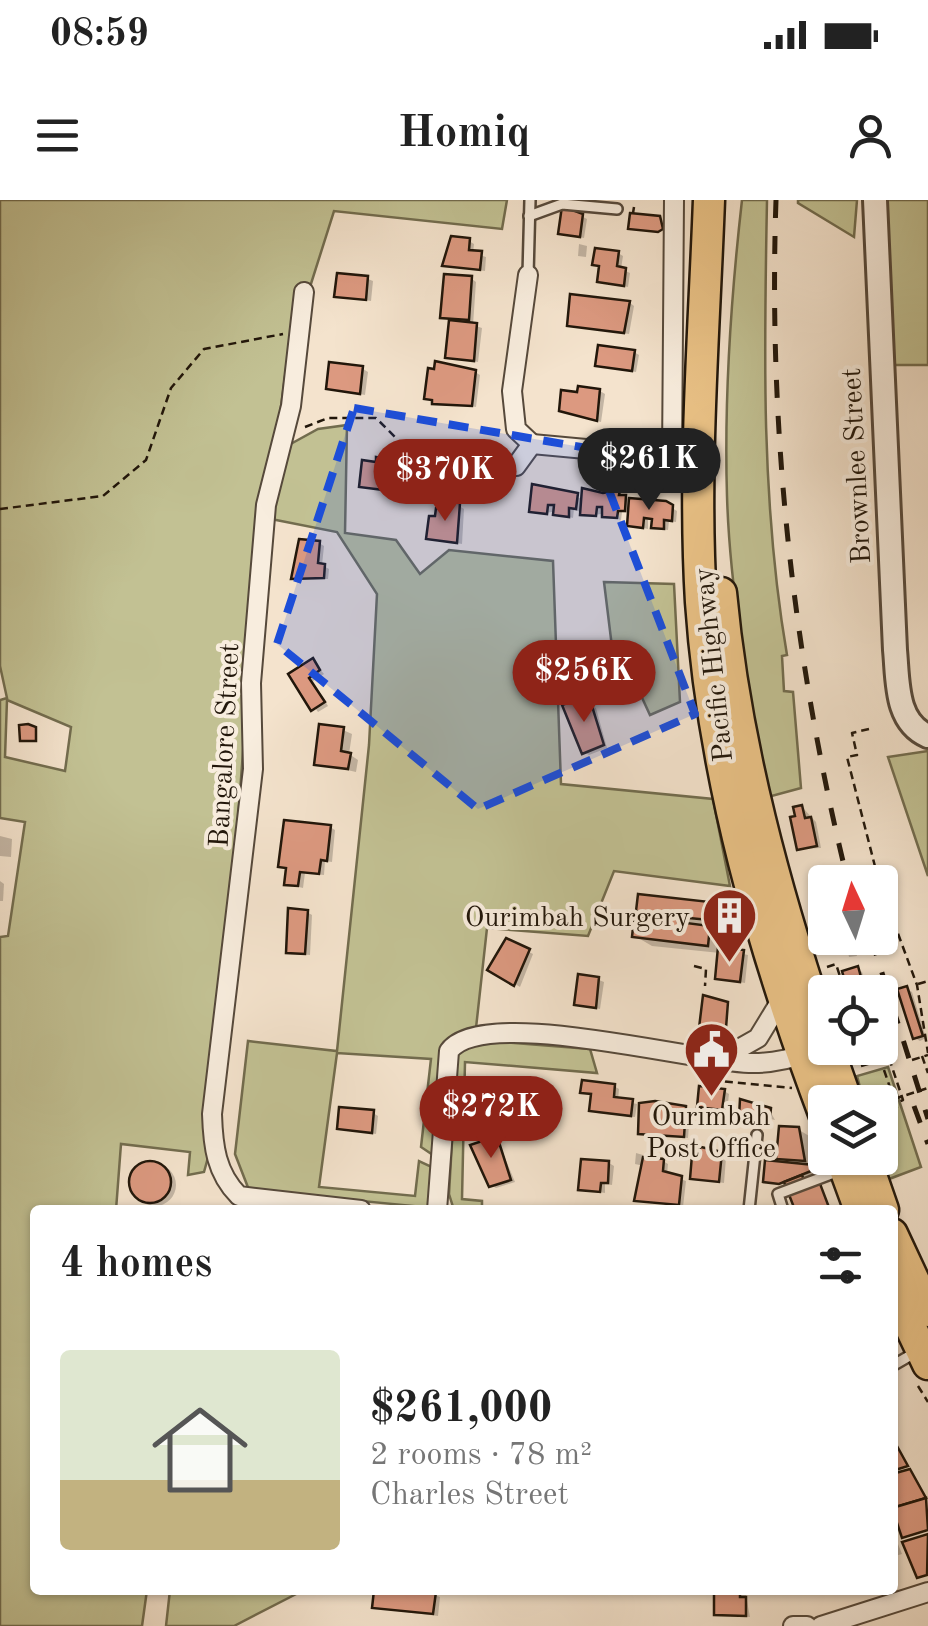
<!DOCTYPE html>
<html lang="en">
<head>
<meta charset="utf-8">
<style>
  :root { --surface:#fff; --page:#f2f2f2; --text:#222; --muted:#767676; --accent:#8f2418 }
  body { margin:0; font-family:"Old Standard TT",serif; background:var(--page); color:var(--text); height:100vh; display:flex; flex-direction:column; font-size:38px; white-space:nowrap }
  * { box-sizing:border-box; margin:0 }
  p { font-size:32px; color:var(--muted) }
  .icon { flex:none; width:55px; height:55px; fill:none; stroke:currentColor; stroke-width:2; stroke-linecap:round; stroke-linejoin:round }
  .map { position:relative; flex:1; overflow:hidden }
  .details { position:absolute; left:30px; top:1005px; width:868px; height:390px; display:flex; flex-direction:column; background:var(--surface); border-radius:10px; box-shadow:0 2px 8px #0004 }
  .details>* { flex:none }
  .needle { width:65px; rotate:356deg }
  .tools { position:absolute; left:808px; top:665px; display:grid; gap:20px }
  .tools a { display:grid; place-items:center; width:90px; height:90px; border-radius:10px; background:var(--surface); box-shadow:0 2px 8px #0004; font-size:50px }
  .price { position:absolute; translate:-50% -85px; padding:0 22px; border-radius:35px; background:var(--accent); color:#fff; font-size:32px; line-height:65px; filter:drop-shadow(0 2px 5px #0008) }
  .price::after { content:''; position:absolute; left:50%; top:60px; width:30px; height:22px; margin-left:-15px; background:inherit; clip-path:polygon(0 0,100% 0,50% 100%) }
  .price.active { background:#222; color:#fff }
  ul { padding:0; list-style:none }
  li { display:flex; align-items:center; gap:30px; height:250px; padding:0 30px }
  li span { display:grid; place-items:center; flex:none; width:280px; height:200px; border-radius:10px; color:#555 }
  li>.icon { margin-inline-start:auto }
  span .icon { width:120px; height:120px; fill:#fffc; stroke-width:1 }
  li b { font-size:42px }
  h2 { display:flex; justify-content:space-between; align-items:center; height:120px; padding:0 30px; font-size:42px }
  .status { display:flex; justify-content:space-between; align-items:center; height:70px; padding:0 50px; background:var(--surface); direction:ltr }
  .status svg { height:28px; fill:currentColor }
  header { display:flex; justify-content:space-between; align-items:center; height:130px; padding:0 30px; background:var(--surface); font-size:45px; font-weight:600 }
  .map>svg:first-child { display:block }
  .green { fill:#c2c193; stroke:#726c4e; stroke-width:2.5; fill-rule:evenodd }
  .shadow { fill:#0003 }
  .building { fill:#dc9980; stroke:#21160a; stroke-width:2.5 }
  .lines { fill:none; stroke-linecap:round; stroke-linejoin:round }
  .service-casing { stroke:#56493b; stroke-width:14 }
  .minor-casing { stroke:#56493b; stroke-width:22 }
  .tertiary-casing { stroke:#56493b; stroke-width:28 }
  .primary-casing { stroke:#21160a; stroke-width:35 }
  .path { stroke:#21160a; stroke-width:2.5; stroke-dasharray:8 5; stroke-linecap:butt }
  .service { stroke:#f8edde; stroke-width:9 }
  .minor { stroke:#f8edde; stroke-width:18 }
  .tertiary { stroke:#f8edde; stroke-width:22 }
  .primary { stroke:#eac286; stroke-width:30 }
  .rail { stroke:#21160a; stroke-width:5; stroke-dasharray:18 18; stroke-linecap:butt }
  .path-bridge { stroke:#21160a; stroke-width:2.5; stroke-dasharray:8 5; stroke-linecap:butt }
  .marked { fill:#1d4ed8; fill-opacity:0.2; stroke:#1d4ed8; stroke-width:8; stroke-dasharray:20 12; stroke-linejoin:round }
  .labels { text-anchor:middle; stroke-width:8; stroke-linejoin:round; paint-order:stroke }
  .street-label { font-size:28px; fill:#21160a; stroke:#f8edde }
  .poi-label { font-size:28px; fill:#21160a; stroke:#f8edde; text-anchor:end }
</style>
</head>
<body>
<div class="status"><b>08:59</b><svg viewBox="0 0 49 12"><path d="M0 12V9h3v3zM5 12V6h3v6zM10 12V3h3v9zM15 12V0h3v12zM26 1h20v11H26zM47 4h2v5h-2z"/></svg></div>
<header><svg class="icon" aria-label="menu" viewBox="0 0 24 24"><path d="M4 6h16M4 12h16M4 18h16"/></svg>Homiq<svg class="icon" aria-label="person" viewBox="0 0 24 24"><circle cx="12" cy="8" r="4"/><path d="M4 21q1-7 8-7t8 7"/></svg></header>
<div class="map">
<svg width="928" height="1426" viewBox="0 0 928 1426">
  <rect width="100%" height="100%" fill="#f4e3cd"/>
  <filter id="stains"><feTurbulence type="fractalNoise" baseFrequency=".002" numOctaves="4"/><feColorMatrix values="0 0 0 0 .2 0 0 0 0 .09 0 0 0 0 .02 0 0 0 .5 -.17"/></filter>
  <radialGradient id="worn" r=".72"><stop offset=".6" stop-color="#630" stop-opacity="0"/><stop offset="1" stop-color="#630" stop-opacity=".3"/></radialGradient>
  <!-- green -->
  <g class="green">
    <path d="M0,0H507L502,29L334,11L310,87H297L253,416L215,932L204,972L188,975L190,952L121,944L116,1010H35V1390H147L142,1426H0V737L8,736L25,622L0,618V500L7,498L0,466ZM7,500L71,527L65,571L5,557Z"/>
    <path d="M742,0H767C764,152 761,304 787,455L782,456L784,491L793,492L801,588L768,597C750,498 730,397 727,296C724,198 731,97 742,0Z"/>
    <polygon points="798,0 857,0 854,37 798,3"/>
    <polygon points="886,0 928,0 928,165 890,165"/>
    <polygon points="347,225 345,333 396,340 420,374 449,350 553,361 561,584 713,599 730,686 614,671 588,736 487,728 476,828 451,839 436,957 421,947 431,859 337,853 319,987 415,996 419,961 434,968 433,1008 249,990 235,954 248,841 337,851 369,545 377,394 337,332 271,319 287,246 318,229"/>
    <polygon points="604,382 674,384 680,502 650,515 633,478 612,447"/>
    <polygon points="928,551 928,676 888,557"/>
    <polygon points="475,840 590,849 597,873 465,862 462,999 482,1001 482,1010 454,1010 449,994 457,853"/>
    <polygon points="888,867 921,967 889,979 880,951 880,902 864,902 857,876"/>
    <polygon points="170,1390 304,1390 234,1426 166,1426"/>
  </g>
  <!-- shadow -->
  <g class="shadow">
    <polygon points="581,16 587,19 584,38 561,33"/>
    <polygon points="469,41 474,44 473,53 486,57 485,71 445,65"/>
    <polygon points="579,44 587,46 586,57 578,56"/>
    <polygon points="618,53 623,56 621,69 630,73 628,87 600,81"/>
    <polygon points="368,79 373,81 371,101 337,96"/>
    <polygon points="472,79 476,82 473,125 482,128 478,162 447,157 451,120 443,117"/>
    <polygon points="630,103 634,106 629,134 569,125"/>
    <polygon points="634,152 639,155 636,172 598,165"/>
    <polygon points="363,169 368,172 365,195 328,188"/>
    <polygon points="475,172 480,175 476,207 427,198"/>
    <polygon points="600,191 605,194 601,222 567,213"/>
    <polygon points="395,262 400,265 397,292 362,286"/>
    <polygon points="534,287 584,299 619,292 631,301 672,308 677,311 676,322 669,321 668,330 659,329 654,320 648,320 648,329 629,325 630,313 622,312 621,320 601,314 587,316 574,309 573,318 552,312 536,314 531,311"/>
    <polygon points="459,306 464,309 462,344 429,338 437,319"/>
    <polygon points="319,343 324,346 322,365 329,369 328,379 294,378"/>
    <polygon points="313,461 324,474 313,481 328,506 318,512 291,475"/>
    <polygon points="580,500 596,508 607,548 589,555 584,552"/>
    <polygon points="343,530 352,534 349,554 358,560 356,572 316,563"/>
    <polygon points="802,607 816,622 821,648 799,649"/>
    <polygon points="330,627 335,630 332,662 325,661 324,675 305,673 303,688 287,684 289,669 281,665"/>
    <polygon points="0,636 12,639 11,657 0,656"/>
    <polygon points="0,681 4,684 3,701 0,701"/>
    <polygon points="709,704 727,714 726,728 705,726 727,738 725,750 748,755 745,783 717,778 720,753 652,746 635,736 649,722 650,716 639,710"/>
    <polygon points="307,712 312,715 310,755 293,754 288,752"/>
    <polygon points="507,741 533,754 520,787 490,769"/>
    <polygon points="846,743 854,743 857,756 849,757"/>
    <polygon points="857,769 862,772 868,792 850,792 845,773"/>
    <polygon points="599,780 604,782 600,809 577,804"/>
    <polygon points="907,789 912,792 926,838 920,841 915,838"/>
    <polygon points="614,886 619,889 618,900 637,904 635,917 597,913 592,910 594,895 583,892"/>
    <polygon points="724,891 729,894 727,911 700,906"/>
    <polygon points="743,902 770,911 775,920 753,915 747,919 742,916"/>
    <polygon points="685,908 690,911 688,938 640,933"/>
    <polygon points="373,913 378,916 376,934 340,928"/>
    <polygon points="799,930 811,937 819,972 803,978 807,989 830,1010 797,1010 787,983 765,981 792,965 779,957"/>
    <polygon points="497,939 515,982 496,988 491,985"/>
    <polygon points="636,953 643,955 642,959 663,961 668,964 667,974 686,981 683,1007 636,1000 644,966 635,964"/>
    <polygon points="721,955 726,958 724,983 693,978"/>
    <polygon points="609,963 614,966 612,985 605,984 605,993 581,989"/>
    <circle cx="155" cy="985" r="21"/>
    <polygon points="892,1329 902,1354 892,1357"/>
    <polygon points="377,1390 435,1395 440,1397 438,1416 380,1409 375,1406"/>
    <polygon points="716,1390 745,1390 750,1417 716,1414"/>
  </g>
  <!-- building -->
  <g class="building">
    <polygon points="562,6 583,14 580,37 558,34"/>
    <polygon points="630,13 660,16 663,29 658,32 628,29"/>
    <polygon points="451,36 470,38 469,50 482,51 480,70 442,66"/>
    <polygon points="595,48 619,51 617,66 626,68 624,86 597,82 599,66 592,65"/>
    <polygon points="337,73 368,76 366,100 334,97"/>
    <polygon points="444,74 472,76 469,120 440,118"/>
    <polygon points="570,94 630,101 624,133 567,126"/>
    <polygon points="449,120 477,123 474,161 445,158"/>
    <polygon points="598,145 635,150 632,171 595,166"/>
    <polygon points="435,161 476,170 472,206 432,204 432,200 424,199 428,168 434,169"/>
    <polygon points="329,162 363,166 360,194 326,189"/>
    <polygon points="578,186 600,189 597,221 559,211 561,190 577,192"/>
    <polygon points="376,257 396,260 392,291 359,287 362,260 376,262"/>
    <polygon points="532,284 578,293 576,309 569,308 569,317 553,315 554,305 548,305 547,314 529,312"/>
    <polygon points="582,288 603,293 620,290 619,295 626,295 625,311 618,311 617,318 602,317 602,307 597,307 596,316 580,315"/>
    <polygon points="629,298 666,301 673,305 672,321 664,320 664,329 651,328 652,319 644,318 643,328 627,326"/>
    <polygon points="447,302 460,303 457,343 426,339 429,316 435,316 436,308 446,309"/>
    <polygon points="299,339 320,341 318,363 325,364 324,378 291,379"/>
    <polygon points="313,458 320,470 309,478 325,502 311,511 288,474"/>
    <polygon points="580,498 583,506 591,503 604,545 582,554 562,505"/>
    <polygon points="28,524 36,527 36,541 20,541 19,525"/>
    <polygon points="319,524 344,527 341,551 351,553 348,569 314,565"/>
    <polygon points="802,605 805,618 811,617 817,646 797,650 790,617 795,616 793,607"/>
    <polygon points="284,620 331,625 327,661 321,660 319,674 300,672 298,686 284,685 286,668 278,667"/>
    <polygon points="638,694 710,702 709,720 678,717 678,722 710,726 708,746 632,737 634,718 647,719 648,712 636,711"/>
    <polygon points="288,708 308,710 305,754 286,753"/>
    <polygon points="506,738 530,749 514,786 487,770"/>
    <polygon points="718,747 744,750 740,782 715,779"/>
    <polygon points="858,766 865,792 848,792 842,771"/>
    <polygon points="578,774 599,777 596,808 574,805"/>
    <polygon points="907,786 923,836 913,839 897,789"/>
    <polygon points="703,795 728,802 726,828 699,828"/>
    <polygon points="582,880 615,884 614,897 633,899 631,916 589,911 591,894 580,893"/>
    <polygon points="699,886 725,889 722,910 697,907"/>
    <polygon points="740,899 771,908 770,918 751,917 748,911 748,918 739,917"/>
    <polygon points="655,901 686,906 684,937 638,934 639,903"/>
    <polygon points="339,907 374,910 372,933 337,929"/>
    <polygon points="779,926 799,927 805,961 776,959"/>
    <polygon points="497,936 511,980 489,987 470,945"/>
    <polygon points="701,947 722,952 719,982 690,979 692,955"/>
    <polygon points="643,957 664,959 663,971 682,976 679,1005 634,1001"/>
    <polygon points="581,959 609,961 608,983 601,983 600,992 578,990"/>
    <polygon points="765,960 814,965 816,969 779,984 763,982"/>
    <circle cx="150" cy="982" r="21"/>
    <polygon points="802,975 806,986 819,981 830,1010 795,1010 784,982"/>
    <polygon points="892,1237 908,1266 892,1271"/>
    <polygon points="910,1269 926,1298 892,1308 892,1274"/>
    <polygon points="926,1298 928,1330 902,1338 892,1308"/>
    <polygon points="928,1334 927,1375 917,1378 902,1342"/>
    <polygon points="374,1390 436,1392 433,1414 372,1408"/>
    <polygon points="714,1390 740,1390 740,1397 746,1397 746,1416 714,1415"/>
  </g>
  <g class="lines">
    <defs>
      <g id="service">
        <polyline points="529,16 562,4 617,9"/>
        <polyline points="528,75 530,0"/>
        <polyline points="749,1010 757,935"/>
        <polyline points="783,1010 778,994 839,971"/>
        <polyline points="892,1166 918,1151"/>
      </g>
      <g id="minor">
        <polyline points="528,75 512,191 516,229 532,244"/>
        <path d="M304,92L291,206L266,305L251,483L253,569L212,914C213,946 216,973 239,996L361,1010"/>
        <polyline points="532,244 672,257 679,252"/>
        <polyline points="401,254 516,266 532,244"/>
        <polyline points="672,257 674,0"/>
        <polyline points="719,860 758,838 783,797"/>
        <path d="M437,1010L449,851C483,805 690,861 749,863C770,864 790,859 810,853"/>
        <polyline points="793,1426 807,1426"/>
        <polyline points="821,1426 928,1392"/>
      </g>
      <path id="tertiary" d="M875,0L895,450C898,481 895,522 928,536"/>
      <g id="primary">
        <path d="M709,0C704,133 693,268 701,402C713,578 763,751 825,916"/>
        <path d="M721,393C735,545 776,694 825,839"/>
        <polyline points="828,848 847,902"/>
        <polyline points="841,958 860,1010"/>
        <polyline points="865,958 883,1010"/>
        <polyline points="892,1034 928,1111"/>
        <polyline points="892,1088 928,1164"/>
      </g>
    </defs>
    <!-- service casing -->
    <use href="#service" class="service-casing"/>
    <!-- minor casing -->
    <use href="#minor" class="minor-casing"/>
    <!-- tertiary casing -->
    <use href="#tertiary" class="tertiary-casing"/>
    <!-- primary casing -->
    <use href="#primary" class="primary-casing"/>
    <!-- path -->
    <g class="path">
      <polyline points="633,13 634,7"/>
      <polyline points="305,227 328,218 376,218 396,238"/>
      <polyline points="0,309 103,296 146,260 171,188 204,149 283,134"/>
      <polyline points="869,529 852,533 857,555 847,557 879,682"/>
      <polyline points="880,685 917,785 928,853"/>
      <polyline points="811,724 822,703 823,669"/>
      <polyline points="694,766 706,769 705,786"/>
      <polyline points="827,767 836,764 845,792"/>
      <polyline points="918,784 928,781"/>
      <polyline points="847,790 871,783"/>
      <polyline points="838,792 834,782 841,780"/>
      <polyline points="862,848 867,864"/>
      <polyline points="922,856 928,873"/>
      <polyline points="889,858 903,900 896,903 897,908"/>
      <polyline points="912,860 928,855"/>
      <polyline points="861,866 894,856"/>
      <polyline points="884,870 894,899"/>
      <polyline points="699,879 792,888"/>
      <polyline points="918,1186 928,1202"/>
    </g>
    <!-- service -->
    <use href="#service" class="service"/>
    <!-- minor -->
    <use href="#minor" class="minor"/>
    <!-- tertiary -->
    <use href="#tertiary" class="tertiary"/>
    <!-- primary -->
    <use href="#primary" class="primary"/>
    <!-- rail -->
    <g class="rail">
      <path d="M776,0C768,230 793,459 848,682"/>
      <polyline points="871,738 928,919"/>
      <polyline points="914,906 928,944"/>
    </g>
    <!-- path-bridge -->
    <polyline class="path-bridge" points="894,899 928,888"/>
  </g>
  <!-- marked area -->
  <path class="marked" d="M354,208L593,249L695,514L478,609L277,444Z"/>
  <!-- icons -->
  <defs>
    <symbol id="building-pin" viewBox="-11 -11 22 30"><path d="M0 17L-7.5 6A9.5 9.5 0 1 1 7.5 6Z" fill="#8f2418" stroke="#f8edde"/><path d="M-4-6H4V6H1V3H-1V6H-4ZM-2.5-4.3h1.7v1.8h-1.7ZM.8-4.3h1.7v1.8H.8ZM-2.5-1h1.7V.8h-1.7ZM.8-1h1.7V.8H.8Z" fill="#fff"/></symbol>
    <symbol id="civic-pin" viewBox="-11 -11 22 30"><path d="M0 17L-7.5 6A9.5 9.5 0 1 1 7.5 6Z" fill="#8f2418" stroke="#f8edde"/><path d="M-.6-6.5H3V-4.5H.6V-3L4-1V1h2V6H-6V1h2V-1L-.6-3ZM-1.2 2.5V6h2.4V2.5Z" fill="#fff"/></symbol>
  </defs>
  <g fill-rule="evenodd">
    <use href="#building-pin" x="698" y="684" width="63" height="86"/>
    <use href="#civic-pin" x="680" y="818" width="63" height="86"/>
  </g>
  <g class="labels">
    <!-- street labels -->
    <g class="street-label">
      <text transform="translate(855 266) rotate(-93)" y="10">Brownlee Street</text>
      <text transform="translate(712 465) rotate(-96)" y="10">Pacific Highway</text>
      <text transform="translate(223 545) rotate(-87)" y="10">Bangalore Street</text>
    </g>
    <!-- poi labels -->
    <g class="poi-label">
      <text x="690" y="726">Ourimbah Surgery</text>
      <text x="711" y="925" text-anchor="middle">Ourimbah<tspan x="711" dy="32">Post Office</tspan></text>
    </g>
  </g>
  <rect width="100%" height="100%" filter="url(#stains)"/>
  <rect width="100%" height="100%" fill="url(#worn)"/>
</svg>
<div class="tools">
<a><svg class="needle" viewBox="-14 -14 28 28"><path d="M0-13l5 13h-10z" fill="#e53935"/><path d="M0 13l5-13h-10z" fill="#767676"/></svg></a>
<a><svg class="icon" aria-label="locate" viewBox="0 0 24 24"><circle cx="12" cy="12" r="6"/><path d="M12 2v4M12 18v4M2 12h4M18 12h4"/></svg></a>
<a><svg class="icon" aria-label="layers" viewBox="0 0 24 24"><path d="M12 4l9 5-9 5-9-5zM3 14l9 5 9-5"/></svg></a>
</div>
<b class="price active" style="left:649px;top:313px">$261K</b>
<b class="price" style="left:445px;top:324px">$370K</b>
<b class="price" style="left:584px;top:525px">$256K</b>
<b class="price" style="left:491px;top:961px">$272K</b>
<section class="details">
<h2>4 homes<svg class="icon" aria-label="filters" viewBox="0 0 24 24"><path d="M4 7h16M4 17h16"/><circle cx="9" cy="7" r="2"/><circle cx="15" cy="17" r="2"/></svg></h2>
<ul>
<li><span style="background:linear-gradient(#dfe7d0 65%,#c2b280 0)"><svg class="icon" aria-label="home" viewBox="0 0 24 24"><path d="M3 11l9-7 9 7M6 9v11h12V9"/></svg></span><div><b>$261,000</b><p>2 rooms · 78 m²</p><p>Charles Street</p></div></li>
</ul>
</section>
</div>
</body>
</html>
